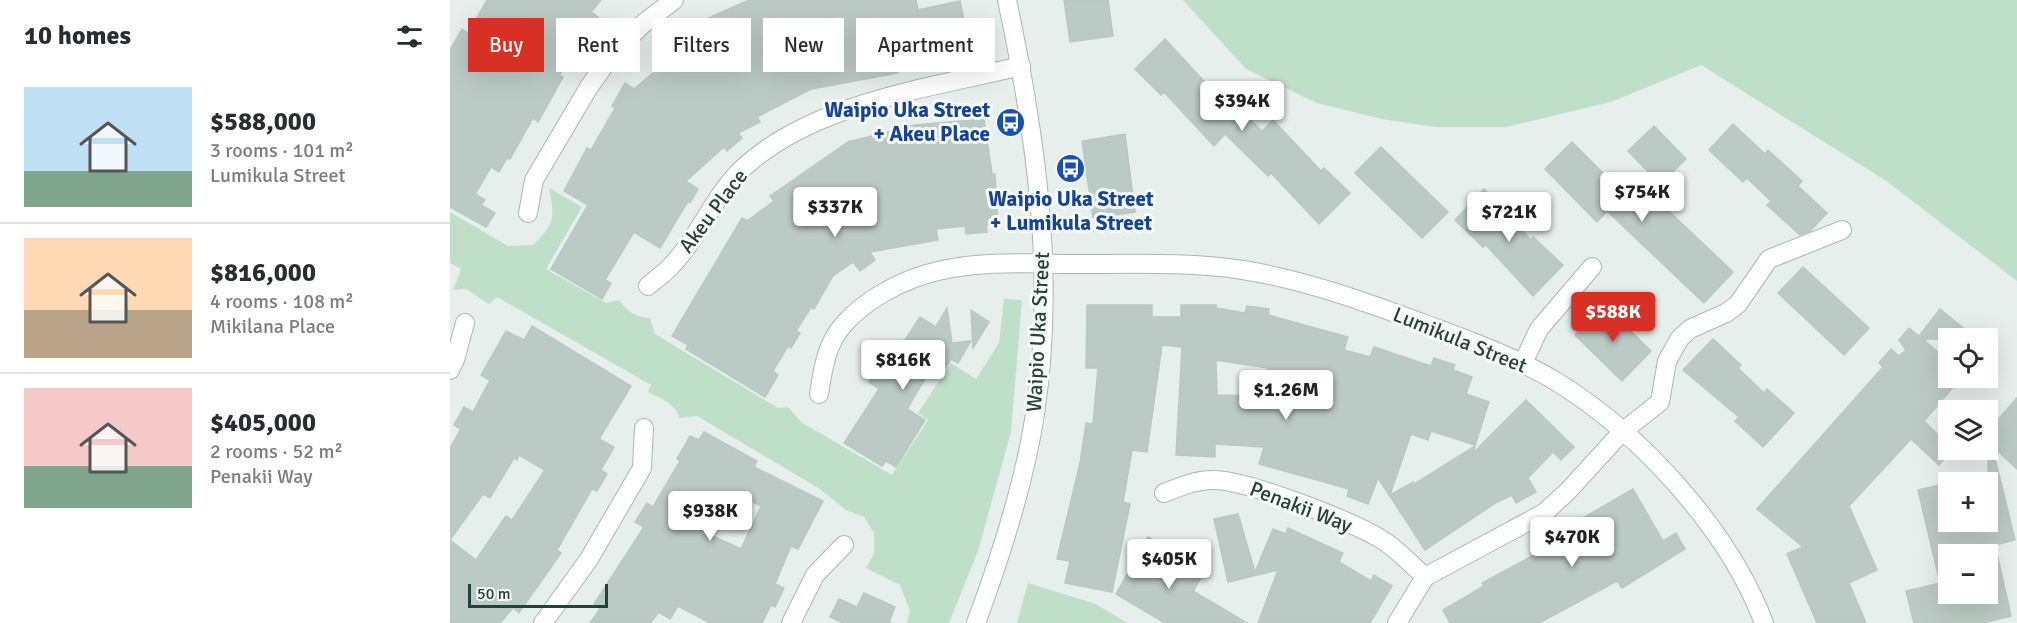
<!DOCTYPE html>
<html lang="en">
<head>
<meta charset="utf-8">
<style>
  :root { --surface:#fff; --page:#f2f2f3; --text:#2b2b33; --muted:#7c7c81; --line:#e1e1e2; --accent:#d93025 }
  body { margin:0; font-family:Signika,sans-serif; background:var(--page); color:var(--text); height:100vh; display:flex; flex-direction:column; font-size:22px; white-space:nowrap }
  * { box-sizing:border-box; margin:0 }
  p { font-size:20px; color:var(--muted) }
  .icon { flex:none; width:33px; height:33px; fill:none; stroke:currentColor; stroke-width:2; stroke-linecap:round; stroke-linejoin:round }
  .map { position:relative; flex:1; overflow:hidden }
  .sheet { display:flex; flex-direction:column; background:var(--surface); width:450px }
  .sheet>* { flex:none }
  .guide { position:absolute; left:18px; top:18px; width:570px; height:54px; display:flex; gap:12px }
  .tools { position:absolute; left:1488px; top:328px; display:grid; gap:12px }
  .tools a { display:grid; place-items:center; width:60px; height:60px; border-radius:0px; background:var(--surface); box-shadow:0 6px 24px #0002; font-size:30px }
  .scale { position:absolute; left:18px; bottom:15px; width:140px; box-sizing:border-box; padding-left:6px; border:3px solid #24423a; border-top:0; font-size:16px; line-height:21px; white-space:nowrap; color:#24423a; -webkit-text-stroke:4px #f7fbf9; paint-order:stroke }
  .price { position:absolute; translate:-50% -51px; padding:0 14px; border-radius:6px; background:#fff; color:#222; font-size:20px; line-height:39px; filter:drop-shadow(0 2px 3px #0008) }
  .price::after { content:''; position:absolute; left:50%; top:36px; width:18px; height:14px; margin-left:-9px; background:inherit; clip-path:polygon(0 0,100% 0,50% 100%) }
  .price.current { background:var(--accent); color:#fff }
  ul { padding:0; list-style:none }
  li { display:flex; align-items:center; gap:18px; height:150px; padding:0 24px }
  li+li { border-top:2px solid var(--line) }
  li span { display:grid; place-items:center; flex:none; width:168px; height:120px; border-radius:0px; color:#555 }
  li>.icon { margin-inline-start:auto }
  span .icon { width:72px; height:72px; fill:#fffc; stroke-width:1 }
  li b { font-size:26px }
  h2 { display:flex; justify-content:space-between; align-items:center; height:72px; padding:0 24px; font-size:26px }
  .tag { padding:0 21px; border-radius:0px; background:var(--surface); box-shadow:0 6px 24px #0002; font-size:21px; line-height:54px }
  .tag.current { background:var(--accent); color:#fff }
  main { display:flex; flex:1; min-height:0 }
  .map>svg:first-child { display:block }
  .green { fill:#bfe0c8 }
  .building { fill:#bbcac4; stroke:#b8c9c2; stroke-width:1.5; fill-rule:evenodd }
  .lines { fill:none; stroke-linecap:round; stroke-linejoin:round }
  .minor-casing { stroke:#a8b8b2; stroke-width:20 }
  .minor { stroke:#fff; stroke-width:18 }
  .labels { text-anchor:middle; stroke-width:6; stroke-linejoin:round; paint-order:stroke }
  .transit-label { font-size:21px; font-weight:bold; fill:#164399; stroke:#f7fbf9; text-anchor:end }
  .street-label { font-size:21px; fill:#24423a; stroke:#f7fbf9 }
</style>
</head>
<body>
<main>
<section class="sheet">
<h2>10 homes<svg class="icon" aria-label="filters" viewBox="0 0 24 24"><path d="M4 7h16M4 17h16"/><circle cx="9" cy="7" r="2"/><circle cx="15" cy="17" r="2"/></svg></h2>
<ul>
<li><span style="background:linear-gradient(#bfe0f5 70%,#7fa58c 0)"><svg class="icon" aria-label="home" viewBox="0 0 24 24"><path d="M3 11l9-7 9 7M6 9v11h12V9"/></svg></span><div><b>$588,000</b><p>3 rooms · 101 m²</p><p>Lumikula Street</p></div></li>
<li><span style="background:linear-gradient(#ffd9b3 60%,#b9a48a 0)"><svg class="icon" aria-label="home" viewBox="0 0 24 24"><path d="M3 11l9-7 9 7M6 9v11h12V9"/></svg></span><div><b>$816,000</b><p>4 rooms · 108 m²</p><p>Mikilana Place</p></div></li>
<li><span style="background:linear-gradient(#f6c9c9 65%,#7fa58c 0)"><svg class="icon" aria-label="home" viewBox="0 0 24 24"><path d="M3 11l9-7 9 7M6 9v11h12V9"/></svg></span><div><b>$405,000</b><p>2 rooms · 52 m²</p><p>Penakii Way</p></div></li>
</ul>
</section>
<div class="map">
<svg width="1567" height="623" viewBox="0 0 1567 623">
  <rect width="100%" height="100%" fill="#e6efeb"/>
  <!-- green -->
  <g class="green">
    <polygon points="733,0 1567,0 1567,281 1435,180 1251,65 1161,102 1056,127 985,127 932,119 867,103 796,69"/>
    <path d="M99,188L132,207L96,269L156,303L169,300C178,312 186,317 200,318L205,334L328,408L338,407L351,422L442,475L478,420L468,413L501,363L526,379L549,343L554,299L572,300L561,432L528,551L499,623H457L460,611L450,585L416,568L424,553V533L414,517L396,510L370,489L247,416L230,418C224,403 212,399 198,392L201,385L47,297L39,304L16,289L3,290L11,269L0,263V212L58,246L83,245C105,224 105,217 99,188Z"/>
    <polygon points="578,583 646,604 677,623 567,623"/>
  </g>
  <!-- building -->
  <g class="building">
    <polygon points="37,0 151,0 141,12 148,17 131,39 136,43 109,75 113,77 88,122 83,118 60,159 57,158 49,172 41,167 25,194 35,200 31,205 45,213 36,227 0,207 0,50 12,29 18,33"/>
    <polygon points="299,0 466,0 468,10 510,1 519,44 514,45 516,53 487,59 488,62 447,71 448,73 361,89 307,117 310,122 288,133 292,138 277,151 274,147 236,181 248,189 240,203 238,201 210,248 184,232 155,280 161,283 152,299 101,269 138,205 114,191 137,148 141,150 165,108 162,106 175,83 184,89 205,71 202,67 221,51 217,46 234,29"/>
    <polygon points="614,0 658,0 663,36 620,42"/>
    <polygon points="715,39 764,92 768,87 812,131 823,120 871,171 874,168 900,193 869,224 821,173 818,176 775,134 764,146 714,92 711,95 685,69"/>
    <polygon points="534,119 542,174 545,174 548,224 536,225 537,232 516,234 515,226 486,229 488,240 420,252 425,260 410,271 403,262 383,276 364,309 361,307 346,331 350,333 341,348 338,346 323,371 328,375 315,397 236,349 238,345 222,336 292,218 297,221 324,201 320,196 336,185 398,142 465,125"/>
    <polygon points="1283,124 1315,154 1318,150 1352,181 1348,186 1377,213 1360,231 1350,235 1317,205 1321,201 1297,178 1293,182 1259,150"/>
    <polygon points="1204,126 1236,159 1210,184 1178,151"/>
    <polygon points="675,134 685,212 643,218 632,141"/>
    <polygon points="1122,142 1193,213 1206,199 1283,272 1254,303 1157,211 1147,222 1095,169"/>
    <polygon points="931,147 998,212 972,238 905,173"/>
    <polygon points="1034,189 1081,240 1083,237 1113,265 1083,296 1036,245 1033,247 1005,220"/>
    <polygon points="1353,267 1419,328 1394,355 1328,293"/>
    <path d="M637,305H702V317H731V305H766V308L795,313L797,306L819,309L818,315L898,337L894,350L920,357L924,347L981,366L984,358L1005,365L1003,370L1022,377L1016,394L1039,402L1025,445L981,431L978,440L961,434L940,495L963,482L961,486L1025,446L1022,454L1076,400L1124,447L1111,460L1103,452L1078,478L1086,492L1066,503L1062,495L1047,502L975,550L928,478L918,504L897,496L899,489L809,464L814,447L765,444V457L726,455L732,347L712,345L697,452L682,450L673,502L680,504L662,592L615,583L620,561L607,559L630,463L636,423L643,424L648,368H636ZM766,360L818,368L811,396L767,395Z"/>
    <polygon points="1154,305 1201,351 1172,381 1125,335"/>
    <polygon points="497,308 502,343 521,341 508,363 501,359 489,378 479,372 457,409 475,420 446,467 436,461 432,466 394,443 429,389 419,382 448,340 453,343 470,317 486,327"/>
    <polygon points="1490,309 1527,339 1473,339 1498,361 1498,378 1511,378 1474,421 1498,445 1498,455 1489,465 1461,439 1399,506 1427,570 1399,583 1416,623 1367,623 1337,554 1353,547 1307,509 1433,367 1429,363 1441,349 1449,356 1456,350 1449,340 1459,328 1469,336"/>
    <polygon points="521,310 539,322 523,348"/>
    <path d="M82,326L181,386L149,439L164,447L151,470L157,474L147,491L142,489L107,550L111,553L69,613L63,608L50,623H0V448L11,429L4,425L14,407L23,412L40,380L31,375L56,331L74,340ZM69,455L95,470L62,520L56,516L26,560L0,540L33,494L40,498L64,458L67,460Z"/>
    <polygon points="1263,339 1291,365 1288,368 1314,393 1317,389 1344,413 1313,447 1285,421 1289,417 1233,370"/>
    <polygon points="1567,398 1567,469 1538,442 1538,431"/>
    <path d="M254,432L307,461L304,467L373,501L348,549L341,546L325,584L334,588L325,607L321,605L312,623H260L228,606L220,619L209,612L200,623H140L150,609L144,604L194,527L185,522L197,503L203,507L230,461L227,459L240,436L249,440ZM281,491L311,506L291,549L256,533Z"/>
    <path d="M1538,450H1543L1565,540L1545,545L1561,616L1533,623H1464L1456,591L1490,583L1468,490L1498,483V522H1538ZM1538,547V594H1498V555Z"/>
    <polygon points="1183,489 1213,541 1226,533 1235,549 1172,588 1167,581 1089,623 1000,623 993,610 1034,586 1032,583 1108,542 1107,540 1130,527 1126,522"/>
    <polygon points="788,514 805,572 823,529 836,534 838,528 893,553 889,562 921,581 924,575 942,586 920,623 808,623 828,570 778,582 764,519"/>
    <polygon points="698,537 729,555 725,564 751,578 743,591 797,623 715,623 666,594"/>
    <polygon points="414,593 445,607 439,622 442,623 393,623 380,617 389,599 407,607"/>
  </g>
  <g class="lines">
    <defs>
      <g id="minor">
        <polyline points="78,213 84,180 139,87 163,53 194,23 224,0"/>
        <path d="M198,286C206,279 215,273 222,265C249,237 263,197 292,169C362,103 480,88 571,66"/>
        <polyline points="1073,363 1089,329 1142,267"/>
        <polyline points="0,370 5,360 15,323"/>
        <path d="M369,394C373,369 376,344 394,324C417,298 454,279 488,271C534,260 585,264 632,264C684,264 740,262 793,270C855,280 916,302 975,324C1020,341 1066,357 1107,382C1191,434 1279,530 1314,623"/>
        <path d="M714,493C729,487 746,480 762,480C795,479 905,522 934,541C949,551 962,565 975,577"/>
        <polyline points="93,623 139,559 192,468 194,428"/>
        <polyline points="341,623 365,575 394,545"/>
        <path d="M526,623C551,556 574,485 585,414C606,275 586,136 557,0"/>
        <polyline points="947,623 975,577 1094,513 1117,492 1172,432 1210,402 1217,361 1230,338 1240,329 1276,313 1288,304 1319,259 1392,230"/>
      </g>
    </defs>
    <!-- minor casing -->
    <use href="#minor" class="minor-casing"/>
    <!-- minor -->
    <use href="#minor" class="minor"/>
  </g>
  <!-- icons -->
  <defs>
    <symbol id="bus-disc" viewBox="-11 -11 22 22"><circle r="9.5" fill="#1a4fb4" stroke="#f7fbf9"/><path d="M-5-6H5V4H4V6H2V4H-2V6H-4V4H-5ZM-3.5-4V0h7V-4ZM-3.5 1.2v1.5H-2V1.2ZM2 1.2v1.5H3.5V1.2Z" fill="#fff"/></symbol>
  </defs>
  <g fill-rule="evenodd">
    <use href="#bus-disc" x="544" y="106" width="33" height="33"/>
    <use href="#bus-disc" x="604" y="152" width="33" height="33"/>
  </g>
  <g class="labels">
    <!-- transit labels -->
    <g class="transit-label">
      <text x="540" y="117">Waipio Uka Street<tspan x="540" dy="24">+ Akeu Place</tspan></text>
      <text x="621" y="206" text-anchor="middle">Waipio Uka Street<tspan x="621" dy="24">+ Lumikula Street</tspan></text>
    </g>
    <!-- street labels -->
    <g class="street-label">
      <text transform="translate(263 211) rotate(-53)" y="7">Akeu Place</text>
      <text transform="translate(588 332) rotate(-87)" y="7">Waipio Uka Street</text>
      <text transform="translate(1010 340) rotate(22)" y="7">Lumikula Street</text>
      <text transform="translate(851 507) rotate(21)" y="7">Penakii Way</text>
    </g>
  </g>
</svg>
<div class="tools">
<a><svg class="icon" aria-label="locate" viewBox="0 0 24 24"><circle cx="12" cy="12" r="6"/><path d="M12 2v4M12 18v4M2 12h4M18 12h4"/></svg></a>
<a><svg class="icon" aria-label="layers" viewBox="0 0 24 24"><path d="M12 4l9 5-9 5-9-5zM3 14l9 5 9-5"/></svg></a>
<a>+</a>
<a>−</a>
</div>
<div class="scale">50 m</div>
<b class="price" style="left:792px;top:132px">$394K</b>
<b class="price" style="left:1192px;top:223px">$754K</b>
<b class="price" style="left:385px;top:238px">$337K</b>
<b class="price" style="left:1059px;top:243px">$721K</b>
<b class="price current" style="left:1163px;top:343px">$588K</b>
<b class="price" style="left:453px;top:391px">$816K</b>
<b class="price" style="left:836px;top:421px">$1.26M</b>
<b class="price" style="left:260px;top:542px">$938K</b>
<b class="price" style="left:1122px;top:568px">$470K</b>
<b class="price" style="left:719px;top:590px">$405K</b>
<div class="guide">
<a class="tag current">Buy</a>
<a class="tag">Rent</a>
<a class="tag">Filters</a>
<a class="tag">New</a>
<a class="tag">Apartment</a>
</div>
</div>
</main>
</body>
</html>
